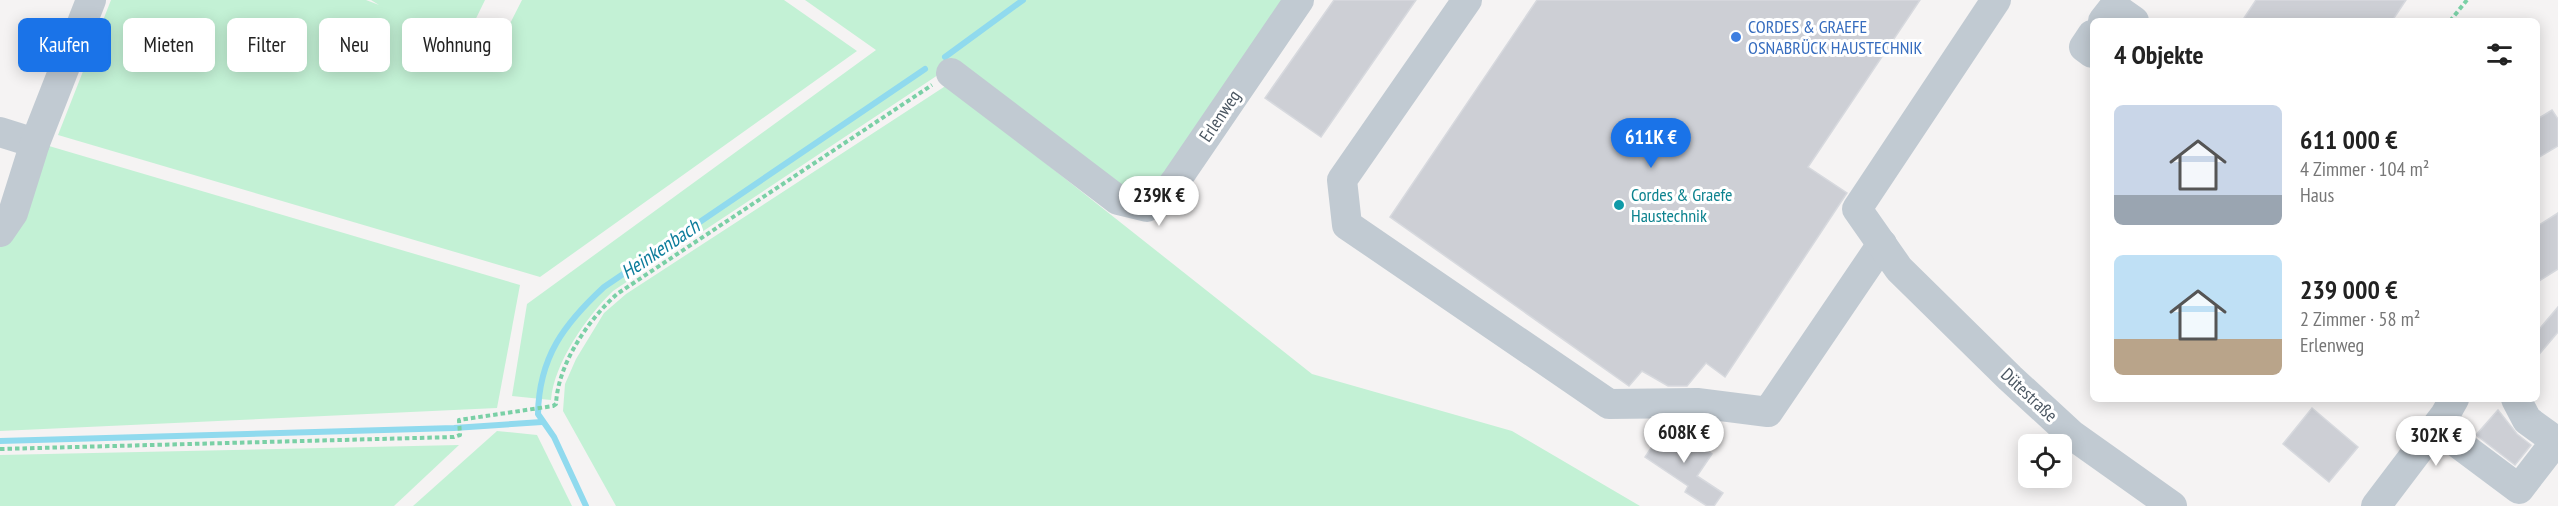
<!DOCTYPE html>
<html lang="de">
<head>
<meta charset="utf-8">
<style>
  :root { --surface:#fff; --page:#f6f6f6; --text:#222; --muted:#767676; --accent:#1a73e8 }
  body { margin:0; font-family:"PT Sans Narrow",sans-serif; background:var(--page); color:var(--text); height:100vh; display:flex; flex-direction:column; font-size:22px; white-space:nowrap }
  * { box-sizing:border-box; margin:0 }
  p { font-size:20px; color:var(--muted) }
  .icon { flex:none; width:33px; height:33px; fill:none; stroke:currentColor; stroke-width:2; stroke-linecap:round; stroke-linejoin:round }
  .map { position:relative; flex:1; overflow:hidden }
  .side { position:absolute; left:2090px; top:18px; width:450px; height:384px; display:flex; flex-direction:column; background:var(--surface); border-radius:9px; box-shadow:0 3px 15px #0003 }
  .side>* { flex:none }
  .banner { position:absolute; left:18px; top:18px; width:570px; height:54px; display:flex; gap:12px }
  .fabs { position:absolute; left:2018px; top:434px; display:grid; gap:12px }
  .fabs a { display:grid; place-items:center; width:54px; height:54px; border-radius:9px; background:var(--surface); box-shadow:0 3px 15px #0003; font-size:30px }
  .price { position:absolute; translate:-50% -51px; padding:0 14px; border-radius:21px; background:#fff; color:#222; font-size:20px; line-height:39px; filter:drop-shadow(0 2px 3px #0008) }
  .price::after { content:''; position:absolute; left:50%; top:36px; width:18px; height:14px; margin-left:-9px; background:inherit; clip-path:polygon(0 0,100% 0,50% 100%) }
  .price.active { background:var(--accent); color:#fff }
  ul { padding:0; list-style:none }
  li { display:flex; align-items:center; gap:18px; height:150px; padding:0 24px }
  li span { display:grid; place-items:center; flex:none; width:168px; height:120px; border-radius:9px; color:#555 }
  li>.icon { margin-inline-start:auto }
  span .icon { width:72px; height:72px; fill:#fffc; stroke-width:1 }
  li b { font-size:26px }
  h2 { display:flex; justify-content:space-between; align-items:center; height:72px; padding:0 24px; font-size:26px }
  .chip { padding:0 21px; border-radius:9px; background:var(--surface); box-shadow:0 3px 15px #0003; font-size:21px; line-height:54px }
  .chip.active { background:var(--accent); color:#fff }
  .map>svg:first-child { display:block }
  .green { fill:#c3f1d5 }
  .lines { fill:none; stroke-linecap:round; stroke-linejoin:round }
  .stream { stroke:#90daee; stroke-width:6 }
  .building { fill:#cdcfd5; stroke:#d7d9de; stroke-width:1.5 }
  .path { stroke:#7ad0a6; stroke-width:4; stroke-dasharray:4.5 3; stroke-linecap:butt }
  .minor { stroke:#c1cad2; stroke-width:30 }
  .shop-dot { fill:#3f7fe0; stroke:#fff; stroke-width:2 }
  .culture-dot { fill:#0f9aa8; stroke:#fff; stroke-width:2 }
  .labels { text-anchor:middle; stroke-width:6; stroke-linejoin:round; paint-order:stroke }
  .shop-label { font-size:18px; fill:#366cbe; stroke:#fff; text-anchor:start }
  .street-label { font-size:18px; fill:#4a5661; stroke:#fff }
  .culture-label { font-size:18px; fill:#0d838f; stroke:#fff; text-anchor:start }
  .water-label { font-size:20px; font-style:italic; fill:#0c7c9b; stroke:#fff }
</style>
</head>
<body>
<div class="map">
<svg width="2558" height="506" viewBox="0 0 2558 506">
  <rect width="100%" height="100%" fill="#f5f3f3"/>
  <!-- green -->
  <g class="green">
    <polygon points="111,0 366,0 379,5 371,0 485,0 466,39 496,51 522,0 784,0 857,51 540,277 58,135"/>
    <path d="M805,0H1284L1160,193L1141,198L953,65L613,291C587,316 554,363 551,400L512,396L527,304L876,50Z"/>
    <polygon points="947,85 1312,374 1512,431 1640,506 616,506 563,411 565,384 576,359 604,313 626,294"/>
    <polygon points="49,146 520,285 497,408 0,431 0,246"/>
    <polygon points="497,431 537,435 572,506 413,506"/>
    <polygon points="459,445 394,506 0,506 0,455"/>
  </g>
  <g class="lines">
    <!-- stream -->
    <g class="stream">
      <polyline points="945,57 1023,0"/>
      <polyline points="0,441 454,428 542,422"/>
      <path d="M586,506L554,437L538,414C539,357 564,324 604,287L925,69"/>
    </g>
  </g>
  <!-- building -->
  <g class="building">
    <polygon points="1334,0 1416,0 1321,137 1265,98"/>
    <polygon points="1537,0 1920,0 1808,167 1847,193 1725,377 1706,363 1687,386 1668,386 1642,371 1629,386 1390,217"/>
    <polygon points="2256,0 2406,0 2392,21 2242,21"/>
    <polygon points="2552,110 2558,119 2558,146 2536,159 2536,120"/>
    <polygon points="2558,213 2558,269 2536,283 2536,227"/>
    <polygon points="2558,307 2558,332 2536,358 2536,333"/>
    <polygon points="2312,408 2358,447 2329,482 2283,444"/>
    <polygon points="2498,410 2517,434 2531,445 2515,465 2476,435"/>
    <polygon points="1667,424 1712,454 1697,476 1723,493 1714,506 1707,506 1685,492 1688,486 1645,457"/>
  </g>
  <g class="lines">
    <!-- path -->
    <g class="path">
      <polyline points="2450,21 2467,0"/>
      <path d="M0,449L454,437L460,435L459,420L553,406L556,404C558,364 588,320 617,294L932,85"/>
    </g>
    <!-- minor -->
    <g class="minor">
      <polyline points="1467,0 1342,180 1347,225 1609,404 1697,403 1768,412 1882,244"/>
      <polyline points="1996,0 1857,209 1899,269 2010,378 2072,435 2172,506"/>
      <polyline points="2103,21 2114,7 2134,21"/>
      <polyline points="2092,35 2084,47 2092,53"/>
      <polyline points="951,73 1118,200 1147,207 1164,196 1177,179 1299,0"/>
      <polyline points="0,132 35,143"/>
      <polyline points="0,232 13,213 35,143 91,0"/>
      <polyline points="2436,427 2519,489 2556,441 2527,420 2516,399"/>
      <polyline points="2376,506 2445,415 2454,399"/>
    </g>
  </g>
  <!-- markers -->
  <circle class="shop-dot" cx="1736" cy="37" r="6"/>
  <circle class="culture-dot" cx="1619" cy="205" r="6"/>
  <g class="labels">
    <!-- shop labels -->
    <g class="shop-label">
      <text x="1748" y="33">CORDES &amp; GRAEFE<tspan x="1748" dy="21">OSNABRÜCK HAUSTECHNIK</tspan></text>
    </g>
    <!-- street labels -->
    <g class="street-label">
      <text transform="translate(1220 116) rotate(-56)" y="6">Erlenweg</text>
      <text transform="translate(2029 395) rotate(43)" y="6">Dütestraße</text>
    </g>
    <!-- culture labels -->
    <g class="culture-label">
      <text x="1631" y="201">Cordes &amp; Graefe<tspan x="1631" dy="21">Haustechnik</tspan></text>
    </g>
    <!-- water labels -->
    <g class="water-label">
      <text transform="translate(660 249) rotate(-34)" y="7">Heinkenbach</text>
    </g>
  </g>
</svg>
<div class="fabs">
<a><svg class="icon" aria-label="locate" viewBox="0 0 24 24"><circle cx="12" cy="12" r="6"/><path d="M12 2v4M12 18v4M2 12h4M18 12h4"/></svg></a>
</div>
<b class="price active" style="left:1651px;top:169px">611K €</b>
<b class="price" style="left:1159px;top:227px">239K €</b>
<b class="price" style="left:1684px;top:464px">608K €</b>
<b class="price" style="left:2436px;top:467px">302K €</b>
<div class="banner">
<a class="chip active">Kaufen</a>
<a class="chip">Mieten</a>
<a class="chip">Filter</a>
<a class="chip">Neu</a>
<a class="chip">Wohnung</a>
</div>
<section class="side">
<h2>4 Objekte<svg class="icon" aria-label="filters" viewBox="0 0 24 24"><path d="M4 7h16M4 17h16"/><circle cx="9" cy="7" r="2"/><circle cx="15" cy="17" r="2"/></svg></h2>
<ul>
<li><span style="background:linear-gradient(#c9d6e8 75%,#9aa5b1 0)"><svg class="icon" aria-label="home" viewBox="0 0 24 24"><path d="M3 11l9-7 9 7M6 9v11h12V9"/></svg></span><div><b>611 000 €</b><p>4 Zimmer · 104 m²</p><p>Haus</p></div></li>
<li><span style="background:linear-gradient(#bfe0f5 70%,#b9a48a 0)"><svg class="icon" aria-label="home" viewBox="0 0 24 24"><path d="M3 11l9-7 9 7M6 9v11h12V9"/></svg></span><div><b>239 000 €</b><p>2 Zimmer · 58 m²</p><p>Erlenweg</p></div></li>
</ul>
</section>
</div>
</body>
</html>
